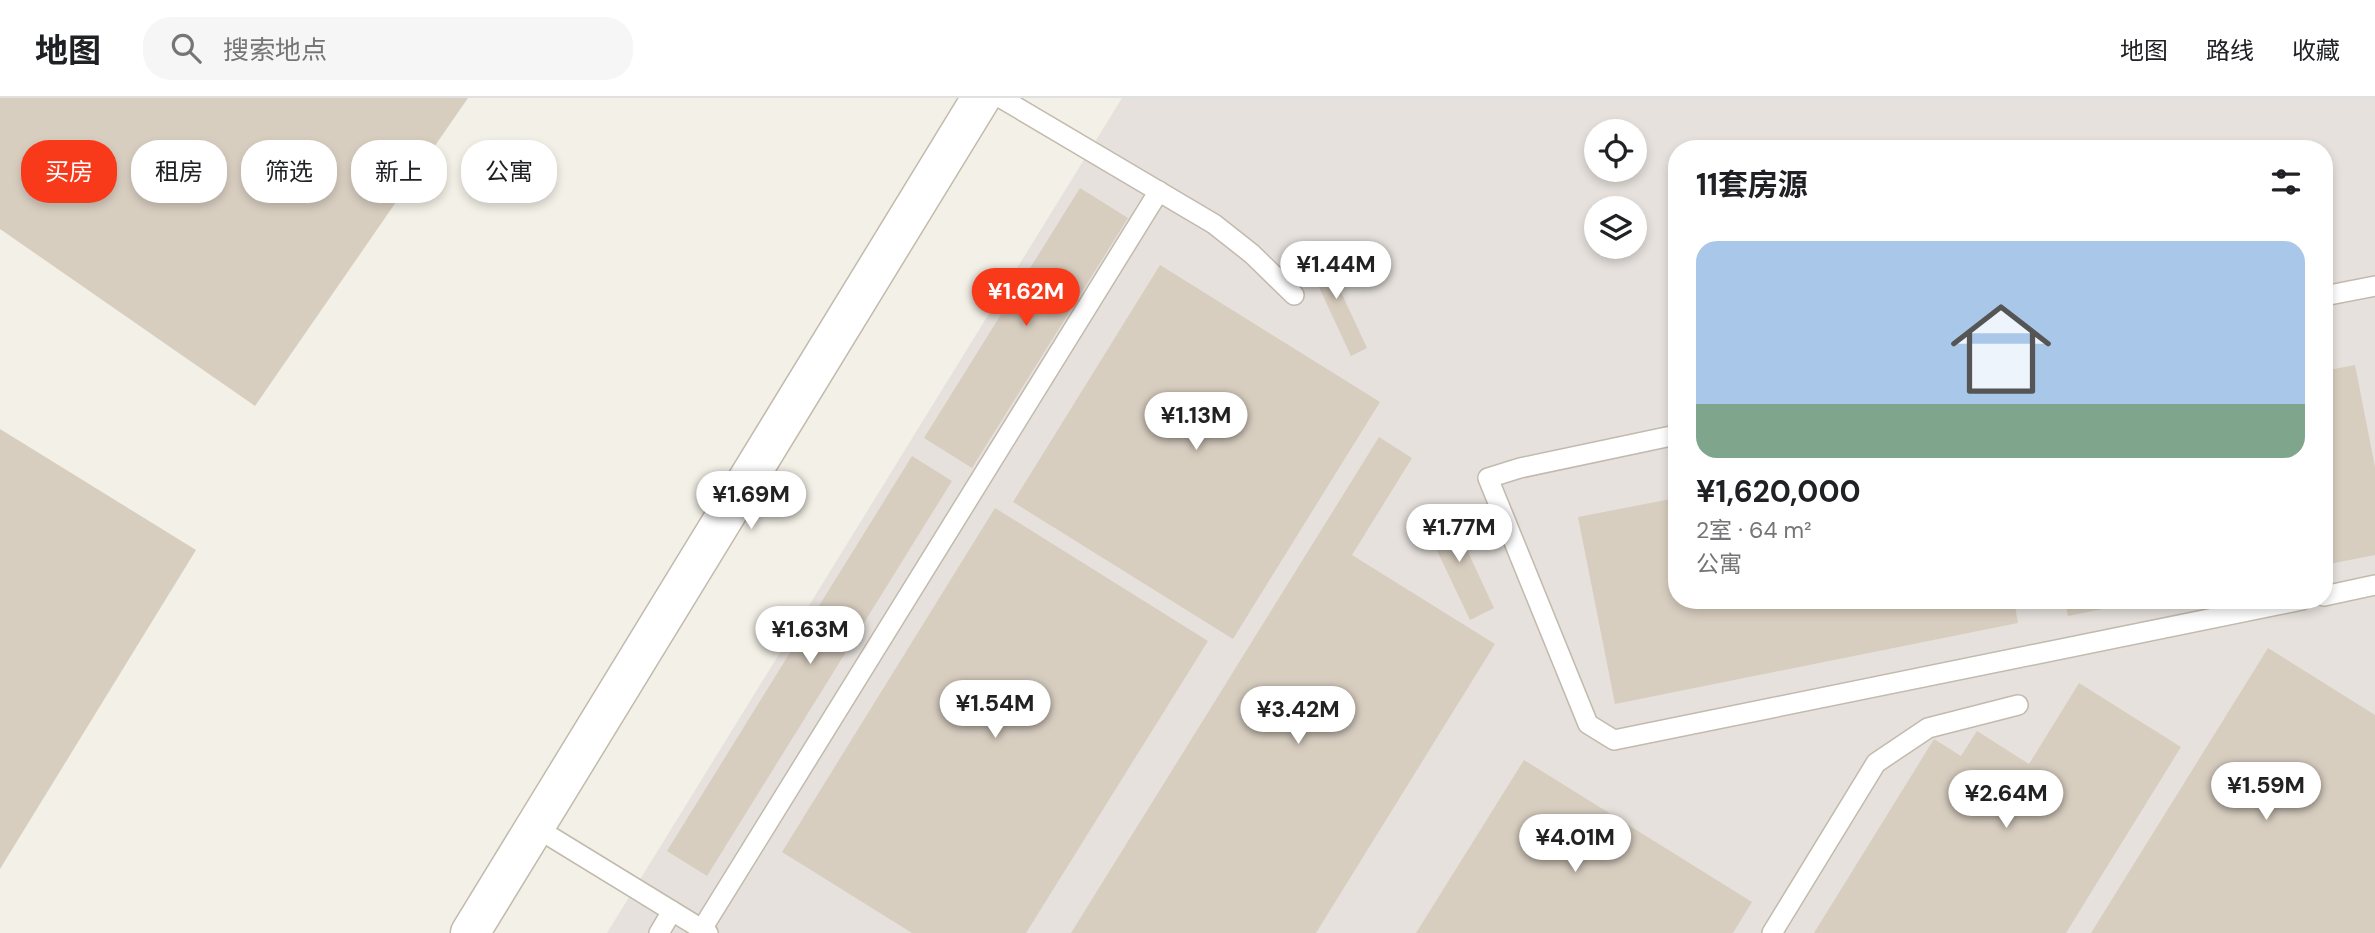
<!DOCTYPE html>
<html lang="zh">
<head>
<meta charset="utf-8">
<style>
  :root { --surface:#fff; --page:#f6f6f6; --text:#202124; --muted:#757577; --line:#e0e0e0; --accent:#f8391a }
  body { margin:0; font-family:"DM Sans","Noto Sans SC",sans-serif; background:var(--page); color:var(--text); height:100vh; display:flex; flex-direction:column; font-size:26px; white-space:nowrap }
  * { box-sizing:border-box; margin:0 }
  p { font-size:23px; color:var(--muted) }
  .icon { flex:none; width:38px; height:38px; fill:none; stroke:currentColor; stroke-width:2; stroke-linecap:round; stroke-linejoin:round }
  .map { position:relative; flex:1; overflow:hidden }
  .sheet { position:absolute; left:1668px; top:42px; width:665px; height:469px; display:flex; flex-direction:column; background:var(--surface); border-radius:28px; box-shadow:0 4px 10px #0003 }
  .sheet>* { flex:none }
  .guide { position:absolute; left:21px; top:42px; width:665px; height:63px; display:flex; gap:14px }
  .buttons { position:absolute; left:1584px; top:21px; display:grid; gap:14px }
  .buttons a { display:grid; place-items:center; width:63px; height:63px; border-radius:50%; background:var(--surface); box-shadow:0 4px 10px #0003; font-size:35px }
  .price { position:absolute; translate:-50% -60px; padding:0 16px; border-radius:24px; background:#fff; color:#222; font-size:23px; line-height:46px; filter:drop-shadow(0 2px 4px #0008) }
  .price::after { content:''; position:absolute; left:50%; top:42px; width:21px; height:16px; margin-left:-10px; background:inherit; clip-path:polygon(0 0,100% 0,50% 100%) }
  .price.current { background:var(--accent); color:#fff }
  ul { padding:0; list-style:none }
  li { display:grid; align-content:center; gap:14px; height:371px; padding:0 28px }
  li+li { border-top:2px solid var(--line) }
  li span { display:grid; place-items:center; height:217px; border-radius:21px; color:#555 }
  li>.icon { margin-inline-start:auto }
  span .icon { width:126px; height:126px; fill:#fffc; stroke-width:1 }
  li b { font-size:30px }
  h2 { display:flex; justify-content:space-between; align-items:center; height:84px; padding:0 28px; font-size:30px }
  .tag { padding:0 24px; border-radius:28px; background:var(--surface); box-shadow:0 4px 10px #0003; font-size:24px; line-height:63px }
  .tag.current { background:var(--accent); color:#fff }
  header { display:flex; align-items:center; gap:42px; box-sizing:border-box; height:98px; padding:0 35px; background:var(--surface); border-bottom:2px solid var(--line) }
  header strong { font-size:33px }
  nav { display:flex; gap:38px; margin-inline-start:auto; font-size:24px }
  .search { width:490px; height:63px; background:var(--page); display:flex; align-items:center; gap:18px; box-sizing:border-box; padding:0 24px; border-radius:28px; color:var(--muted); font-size:26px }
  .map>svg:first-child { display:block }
  .industrial { fill:#e6e1dc; fill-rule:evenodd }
  .building { fill:#d8cec0 }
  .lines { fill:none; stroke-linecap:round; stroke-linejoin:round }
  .service-casing { stroke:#c2baad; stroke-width:22 }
  .minor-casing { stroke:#c2baad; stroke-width:41 }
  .service { stroke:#fff; stroke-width:19 }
  .minor { stroke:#fff; stroke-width:38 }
</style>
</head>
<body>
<header>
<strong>地图</strong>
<div class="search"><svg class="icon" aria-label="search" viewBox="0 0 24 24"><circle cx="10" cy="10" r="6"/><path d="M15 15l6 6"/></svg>搜索地点</div>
<nav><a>地图</a><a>路线</a><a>收藏</a></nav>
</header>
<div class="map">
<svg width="2375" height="835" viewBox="0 0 2375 835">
  <rect width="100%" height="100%" fill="#f3f0e7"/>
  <!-- industrial -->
  <path class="industrial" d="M1122,0H2375V835H607ZM1596,33H1634V72H1596ZM1676,51H2324V502H1676ZM1596,110H1634V149H1596Z"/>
  <!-- building -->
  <g class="building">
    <polygon points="0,0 468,0 255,308 0,131"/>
    <polygon points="1080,90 1128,120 972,370 924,340"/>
    <polygon points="1320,149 1367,250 1351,258 1304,157"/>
    <polygon points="1160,167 1380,304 1233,541 1013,404"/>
    <polygon points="2355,267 2375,369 2375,457 2324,467 2324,273"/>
    <polygon points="0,331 196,452 0,771"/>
    <polygon points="1379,339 1412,360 1352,457 1495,546 1316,835 1071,835"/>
    <polygon points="912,358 952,383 707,778 667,753"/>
    <polygon points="1676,400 1676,502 2014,502 2018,525 1615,606 1578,419"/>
    <polygon points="995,410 1208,543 1026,835 912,835 782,754"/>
    <polygon points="1448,411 1494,510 1470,522 1423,423"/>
    <polygon points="2065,502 2142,502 2142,503 2068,518"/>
    <polygon points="2268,550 2375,617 2375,835 2091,835"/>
    <polygon points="2079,585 2181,649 2066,835 1814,835 1934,641 1961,658 1977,633 2029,666"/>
    <polygon points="1524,662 1752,804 1733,835 1416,835"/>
  </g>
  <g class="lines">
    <defs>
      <g id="service">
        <polyline points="1001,0 1214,126 1252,156 1294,197"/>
        <polyline points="2324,198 2375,188"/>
        <polyline points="1676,337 1520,370 1488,380 1588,626 1614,642 2302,502"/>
        <polyline points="2324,498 2375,487"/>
        <polyline points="535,729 708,835"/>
        <polyline points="702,831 1159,93"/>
        <polyline points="659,835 672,813"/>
        <polyline points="1772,835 1876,665 1928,630 2018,607"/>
      </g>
      <polyline id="minor" points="470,835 981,0"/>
    </defs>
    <!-- service casing -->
    <use href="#service" class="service-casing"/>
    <!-- minor casing -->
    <use href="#minor" class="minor-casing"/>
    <!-- service -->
    <use href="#service" class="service"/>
    <!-- minor -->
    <use href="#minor" class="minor"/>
  </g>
</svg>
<div class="buttons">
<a><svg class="icon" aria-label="locate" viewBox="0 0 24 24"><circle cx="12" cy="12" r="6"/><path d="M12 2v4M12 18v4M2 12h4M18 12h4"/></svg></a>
<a><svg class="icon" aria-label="layers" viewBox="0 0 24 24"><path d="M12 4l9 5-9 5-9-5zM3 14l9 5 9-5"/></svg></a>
</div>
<b class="price" style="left:1336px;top:203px">¥1.44M</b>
<b class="price current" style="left:1026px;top:230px">¥1.62M</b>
<b class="price" style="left:1196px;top:354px">¥1.13M</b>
<b class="price" style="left:751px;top:433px">¥1.69M</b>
<b class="price" style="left:1459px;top:466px">¥1.77M</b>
<b class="price" style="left:810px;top:568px">¥1.63M</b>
<b class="price" style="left:995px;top:642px">¥1.54M</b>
<b class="price" style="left:1298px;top:648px">¥3.42M</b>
<b class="price" style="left:2266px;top:724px">¥1.59M</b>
<b class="price" style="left:2006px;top:732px">¥2.64M</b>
<b class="price" style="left:1575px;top:776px">¥4.01M</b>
<div class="guide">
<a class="tag current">买房</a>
<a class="tag">租房</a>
<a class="tag">筛选</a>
<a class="tag">新上</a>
<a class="tag">公寓</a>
</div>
<section class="sheet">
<h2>11套房源<svg class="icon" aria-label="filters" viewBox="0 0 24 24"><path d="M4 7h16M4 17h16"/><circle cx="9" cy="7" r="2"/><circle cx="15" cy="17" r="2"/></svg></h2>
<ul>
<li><span style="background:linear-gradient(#a9c7e8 75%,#7fa58c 0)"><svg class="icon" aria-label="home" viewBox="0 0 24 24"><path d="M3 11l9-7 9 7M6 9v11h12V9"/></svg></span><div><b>¥1,620,000</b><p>2室 · 64 m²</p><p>公寓</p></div></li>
</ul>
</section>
</div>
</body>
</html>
